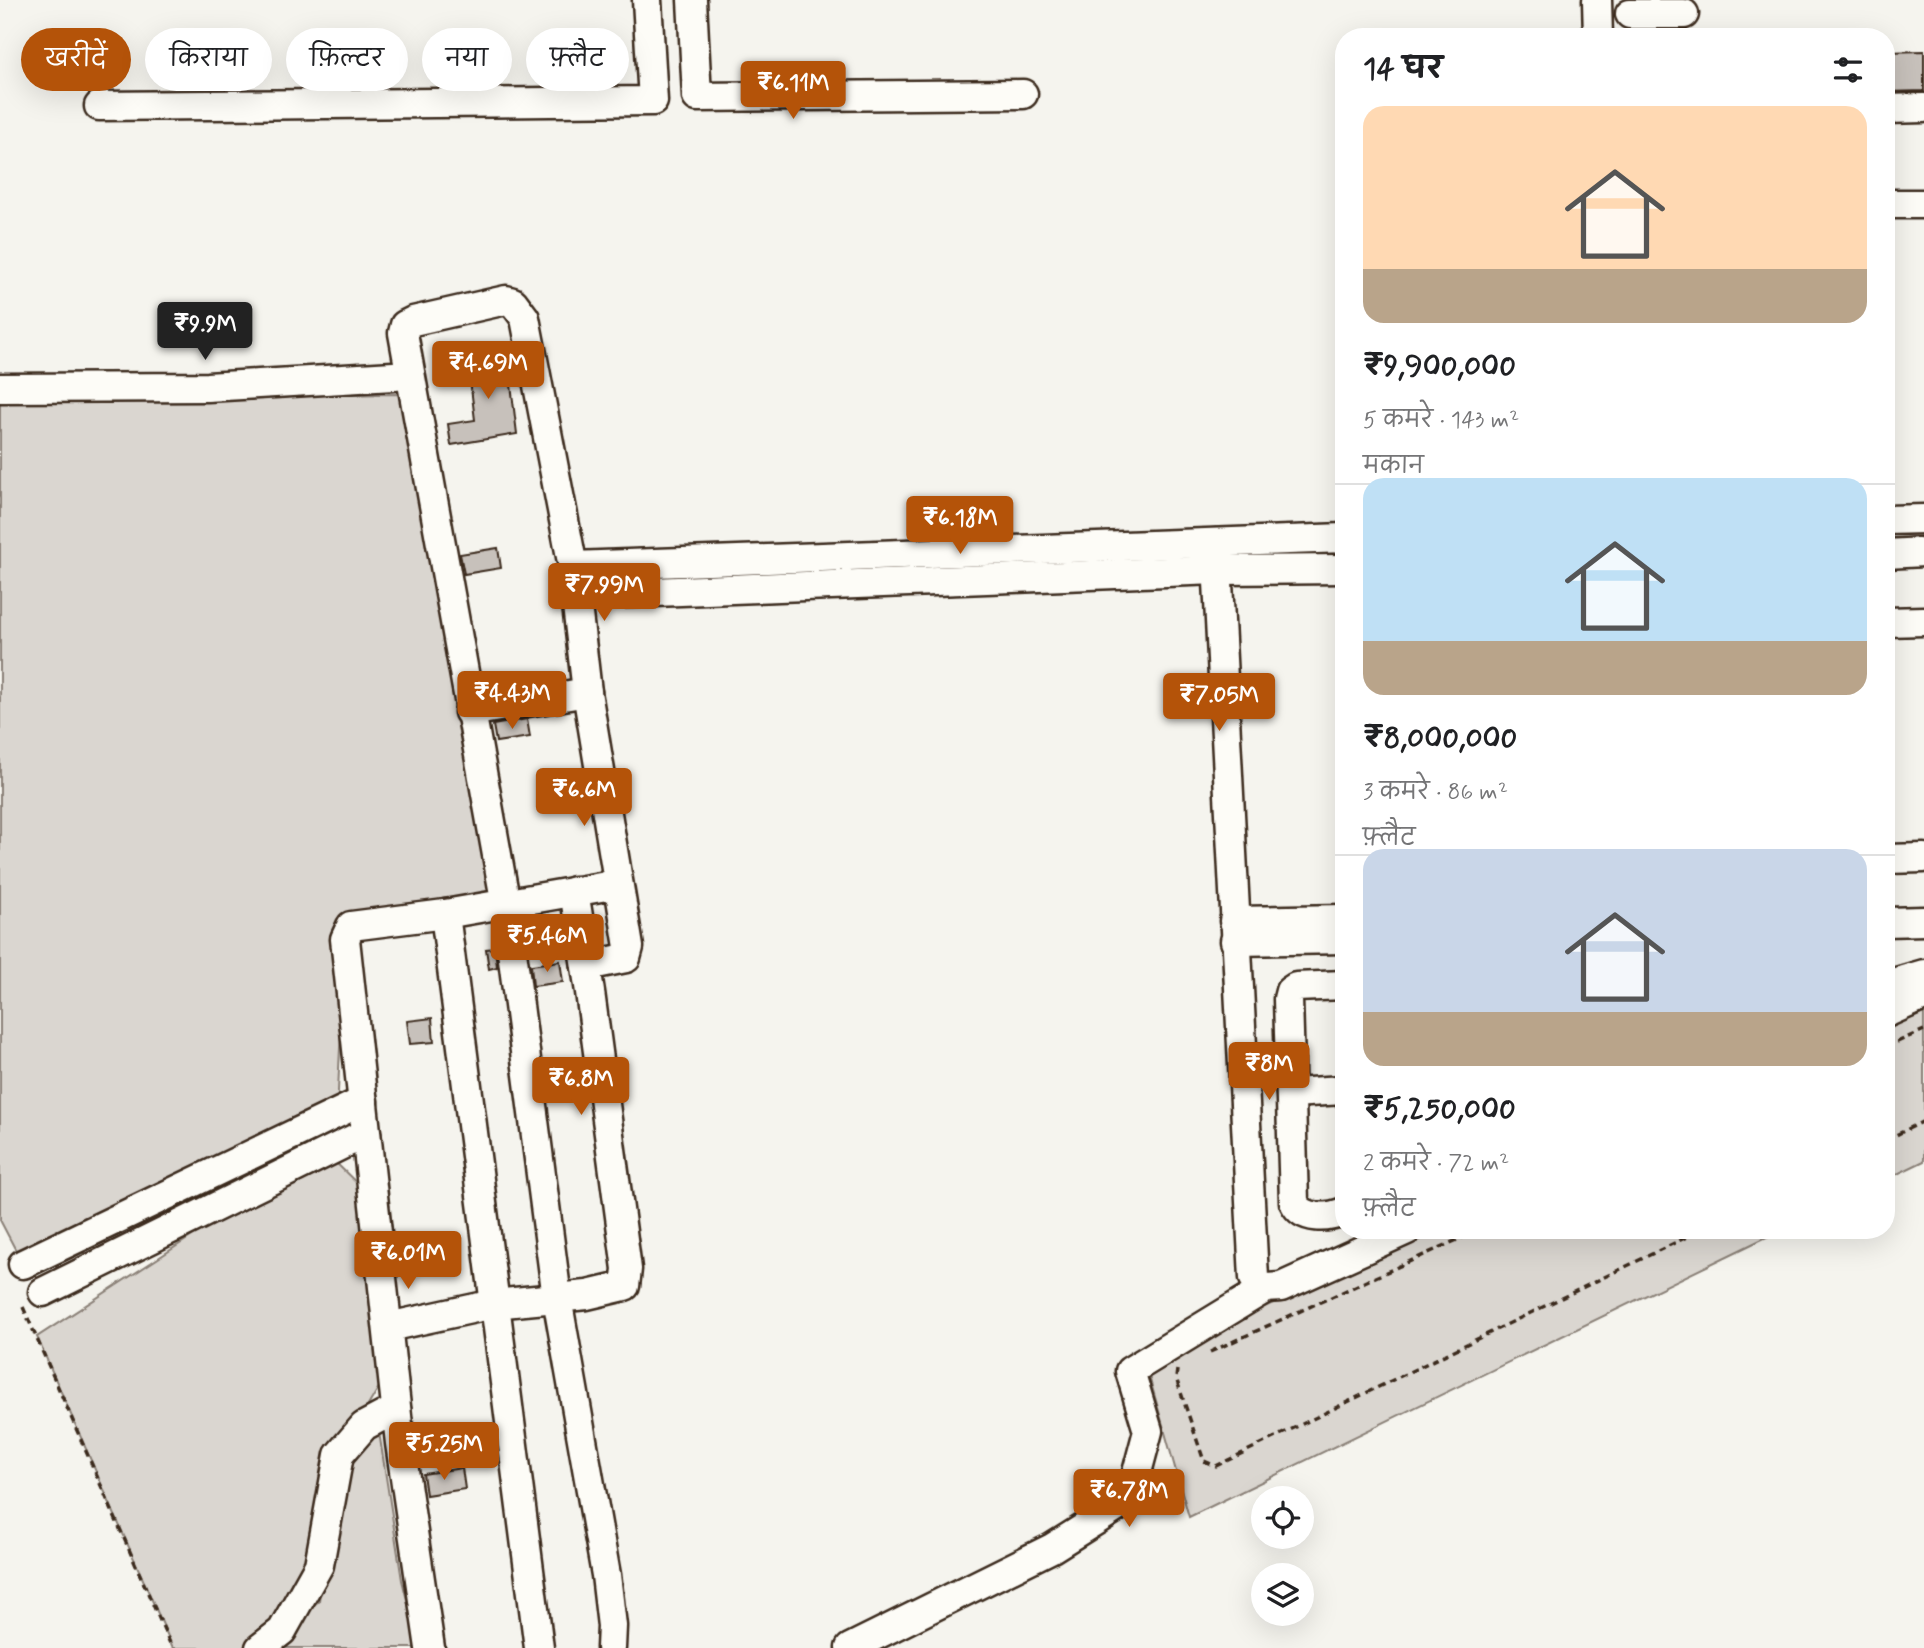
<!DOCTYPE html>
<html lang="hi">
<head>
<meta charset="utf-8">
<style>
  :root { --surface:#fff; --page:#f6f6f6; --text:#202124; --muted:#757577; --line:#e0e0e0; --accent:#b45309 }
  body { margin:0; font-family:Mynerve,"Playpen Sans Deva",sans-serif; background:var(--page); color:var(--text); height:100vh; display:flex; flex-direction:column; font-size:26px; white-space:nowrap }
  * { box-sizing:border-box; margin:0 }
  p { font-size:23px; color:var(--muted) }
  .icon { flex:none; width:38px; height:38px; fill:none; stroke:currentColor; stroke-width:2; stroke-linecap:round; stroke-linejoin:round }
  .map { position:relative; flex:1; overflow:hidden }
  .panel { position:absolute; left:1335px; top:28px; width:560px; height:1211px; display:flex; flex-direction:column; background:var(--surface); border-radius:28px; box-shadow:0 7px 28px #0002 }
  .panel>* { flex:none }
  .top-card { position:absolute; left:21px; top:28px; width:665px; height:63px; display:flex; gap:14px }
  .buttons { position:absolute; left:1251px; top:1486px; display:grid; gap:14px }
  .buttons a { display:grid; place-items:center; width:63px; height:63px; border-radius:50%; background:var(--surface); box-shadow:0 7px 28px #0002; font-size:35px }
  .price { position:absolute; translate:-50% -60px; padding:0 16px; border-radius:7px; background:var(--accent); color:#fff; font-size:23px; line-height:46px; filter:drop-shadow(0 2px 4px #0008) }
  .price::after { content:''; position:absolute; left:50%; top:42px; width:21px; height:16px; margin-left:-10px; background:inherit; clip-path:polygon(0 0,100% 0,50% 100%) }
  .price.on { background:#222; color:#fff }
  ul { padding:0; list-style:none }
  li { display:grid; align-content:center; gap:14px; height:371px; padding:0 28px }
  li+li { border-top:2px solid var(--line) }
  li span { display:grid; place-items:center; height:217px; border-radius:21px; color:#555 }
  li>.icon { margin-inline-start:auto }
  span .icon { width:126px; height:126px; fill:#fffc; stroke-width:1 }
  li b { font-size:30px }
  h2 { display:flex; justify-content:space-between; align-items:center; height:84px; padding:0 28px; font-size:30px }
  .pill { padding:0 24px; border-radius:32px; background:var(--surface); box-shadow:0 7px 28px #0002; font-size:24px; line-height:63px }
  .pill.on { background:var(--accent); color:#fff }
  .map>svg:first-child { display:block }
  .green { fill:#dad6d0; stroke:#8a8077; stroke-width:2 }
  .building { fill:#c7c1bb; stroke:#3b2a1e; stroke-width:2 }
  .lines { fill:none; stroke-linecap:round; stroke-linejoin:round }
  .minor-casing { stroke:#3b2a1e; stroke-width:33 }
  .path { stroke:#3b2a1e; stroke-width:3.5; stroke-dasharray:7 5; stroke-linecap:butt }
  .minor { stroke:#fdfcf7; stroke-width:28 }
</style>
</head>
<body>
<div class="map">
<svg width="1924" height="1648" viewBox="0 0 1924 1648">
  <rect width="100%" height="100%" fill="#f5f4ee"/>
  <filter id="ink" filterUnits="userSpaceOnUse"><feTurbulence type="fractalNoise" baseFrequency=".0143" numOctaves="2"/><feDisplacementMap in="SourceGraphic" scale="14" xChannelSelector="R" yChannelSelector="G"/><feConvolveMatrix kernelMatrix="1 2 1 2 8 2 1 2 1" color-interpolation-filters="sRGB"/></filter>
  <g filter="url(#ink)">
    <!-- green -->
    <g class="green">
      <polygon points="401,394 506,905 345,939 337,1113 23,1264 0,1220 0,399"/>
      <polygon points="1924,1005 1924,1161 1887,1179 1887,1022"/>
      <polygon points="326,1153 374,1200 392,1365 339,1455 298,1607 266,1643 319,1601 333,1486 377,1419 402,1580 419,1648 173,1648 37,1337 298,1167"/>
      <polygon points="1432,1230 1781,1230 1189,1517 1145,1362"/>
    </g>
    <!-- building -->
    <g class="building">
      <polygon points="1924,51 1924,91 1886,92 1886,52"/>
      <polygon points="507,352 517,434 451,445 448,424 475,420 467,356"/>
      <polygon points="498,548 501,568 464,574 460,554"/>
      <polygon points="527,719 530,737 496,742 493,725"/>
      <polygon points="495,948 497,967 489,969 486,949"/>
      <polygon points="560,961 563,982 533,986 531,965"/>
      <polygon points="432,1018 434,1042 410,1044 407,1021"/>
      <polygon points="462,1468 465,1489 426,1495 423,1474"/>
    </g>
    <g class="lines">
      <defs>
        <g id="minor">
          <polyline points="692,0 697,97 1023,94"/>
          <polyline points="1597,0 1598,37"/>
          <polyline points="1630,14 1684,14"/>
          <polyline points="99,106 653,101 647,0"/>
          <polyline points="1886,109 1924,108"/>
          <polyline points="1886,204 1924,204"/>
          <polyline points="0,388 207,387 410,375"/>
          <polyline points="1886,520 1924,519"/>
          <path d="M1216,543L1254,1278C1260,1290 1269,1288 1281,1287L1407,1230"/>
          <polyline points="1886,554 1924,552"/>
          <polyline points="573,566 1344,538"/>
          <polyline points="577,595 1217,570 1344,569"/>
          <polyline points="1886,622 1924,621"/>
          <polyline points="469,712 587,692"/>
          <polyline points="1886,859 1924,858"/>
          <polyline points="1234,921 1344,919"/>
          <polyline points="1886,922 1924,921"/>
          <polyline points="1235,941 1344,939"/>
          <polyline points="586,966 626,958 629,947 587,692 572,562 525,318 513,302 506,300 413,321 405,325 403,333 506,905 557,1298 606,1575 612,1626 611,1648"/>
          <path d="M1344,985L1296,987L1290,991L1288,999L1294,1202C1303,1221 1328,1218 1344,1212"/>
          <polyline points="1886,985 1924,974"/>
          <polyline points="1886,1013 1924,996"/>
          <polyline points="1291,1093 1344,1090"/>
          <polyline points="23,1264 363,1101"/>
          <polyline points="43,1292 366,1133"/>
          <polyline points="388,1327 494,1304 587,1295 625,1286 627,1269 590,992 574,891"/>
          <polyline points="260,1648 282,1631 319,1565 339,1455 364,1426 396,1409"/>
          <polyline points="430,1648 400,1443 345,939 351,926 445,914"/>
          <polyline points="539,1648 445,914 618,884"/>
          <polyline points="850,1648 1052,1548 1130,1499 1148,1431 1130,1371 1266,1288"/>
        </g>
      </defs>
      <!-- minor casing -->
      <use href="#minor" class="minor-casing"/>
      <!-- path -->
      <g class="path">
        <polyline points="1886,1047 1924,1030"/>
        <polyline points="1886,1140 1924,1121"/>
        <polyline points="1675,1230 1679,1241"/>
        <polyline points="23,1307 172,1648"/>
        <polyline points="1210,1352 1479,1230"/>
        <polyline points="1177,1370 1176,1378 1204,1461 1216,1466 1701,1230"/>
      </g>
      <!-- minor -->
      <use href="#minor" class="minor"/>
    </g>
  </g>
</svg>
<div class="buttons">
<a><svg class="icon" aria-label="locate" viewBox="0 0 24 24"><circle cx="12" cy="12" r="6"/><path d="M12 2v4M12 18v4M2 12h4M18 12h4"/></svg></a>
<a><svg class="icon" aria-label="layers" viewBox="0 0 24 24"><path d="M12 4l9 5-9 5-9-5zM3 14l9 5 9-5"/></svg></a>
</div>
<b class="price" style="left:793px;top:121px">₹6.11M</b>
<b class="price on" style="left:205px;top:362px">₹9.9M</b>
<b class="price" style="left:488px;top:401px">₹4.69M</b>
<b class="price" style="left:960px;top:556px">₹6.18M</b>
<b class="price" style="left:604px;top:623px">₹7.99M</b>
<b class="price" style="left:512px;top:731px">₹4.43M</b>
<b class="price" style="left:1219px;top:733px">₹7.05M</b>
<b class="price" style="left:584px;top:828px">₹6.6M</b>
<b class="price" style="left:547px;top:974px">₹5.46M</b>
<b class="price" style="left:1269px;top:1102px">₹8M</b>
<b class="price" style="left:581px;top:1117px">₹6.8M</b>
<b class="price" style="left:408px;top:1291px">₹6.01M</b>
<b class="price" style="left:444px;top:1482px">₹5.25M</b>
<b class="price" style="left:1129px;top:1529px">₹6.78M</b>
<div class="top-card">
<a class="pill on">खरीदें</a>
<a class="pill">किराया</a>
<a class="pill">फ़िल्टर</a>
<a class="pill">नया</a>
<a class="pill">फ़्लैट</a>
</div>
<section class="panel">
<h2>14 घर<svg class="icon" aria-label="filters" viewBox="0 0 24 24"><path d="M4 7h16M4 17h16"/><circle cx="9" cy="7" r="2"/><circle cx="15" cy="17" r="2"/></svg></h2>
<ul>
<li><span style="background:linear-gradient(#ffd9b3 75%,#b9a48a 0)"><svg class="icon" aria-label="home" viewBox="0 0 24 24"><path d="M3 11l9-7 9 7M6 9v11h12V9"/></svg></span><div><b>₹9,900,000</b><p>5 कमरे · 143 m²</p><p>मकान</p></div></li>
<li><span style="background:linear-gradient(#bfe0f5 75%,#b9a48a 0)"><svg class="icon" aria-label="home" viewBox="0 0 24 24"><path d="M3 11l9-7 9 7M6 9v11h12V9"/></svg></span><div><b>₹8,000,000</b><p>3 कमरे · 86 m²</p><p>फ़्लैट</p></div></li>
<li><span style="background:linear-gradient(#c9d6e8 75%,#b9a48a 0)"><svg class="icon" aria-label="home" viewBox="0 0 24 24"><path d="M3 11l9-7 9 7M6 9v11h12V9"/></svg></span><div><b>₹5,250,000</b><p>2 कमरे · 72 m²</p><p>फ़्लैट</p></div></li>
</ul>
</section>
</div>
</body>
</html>
